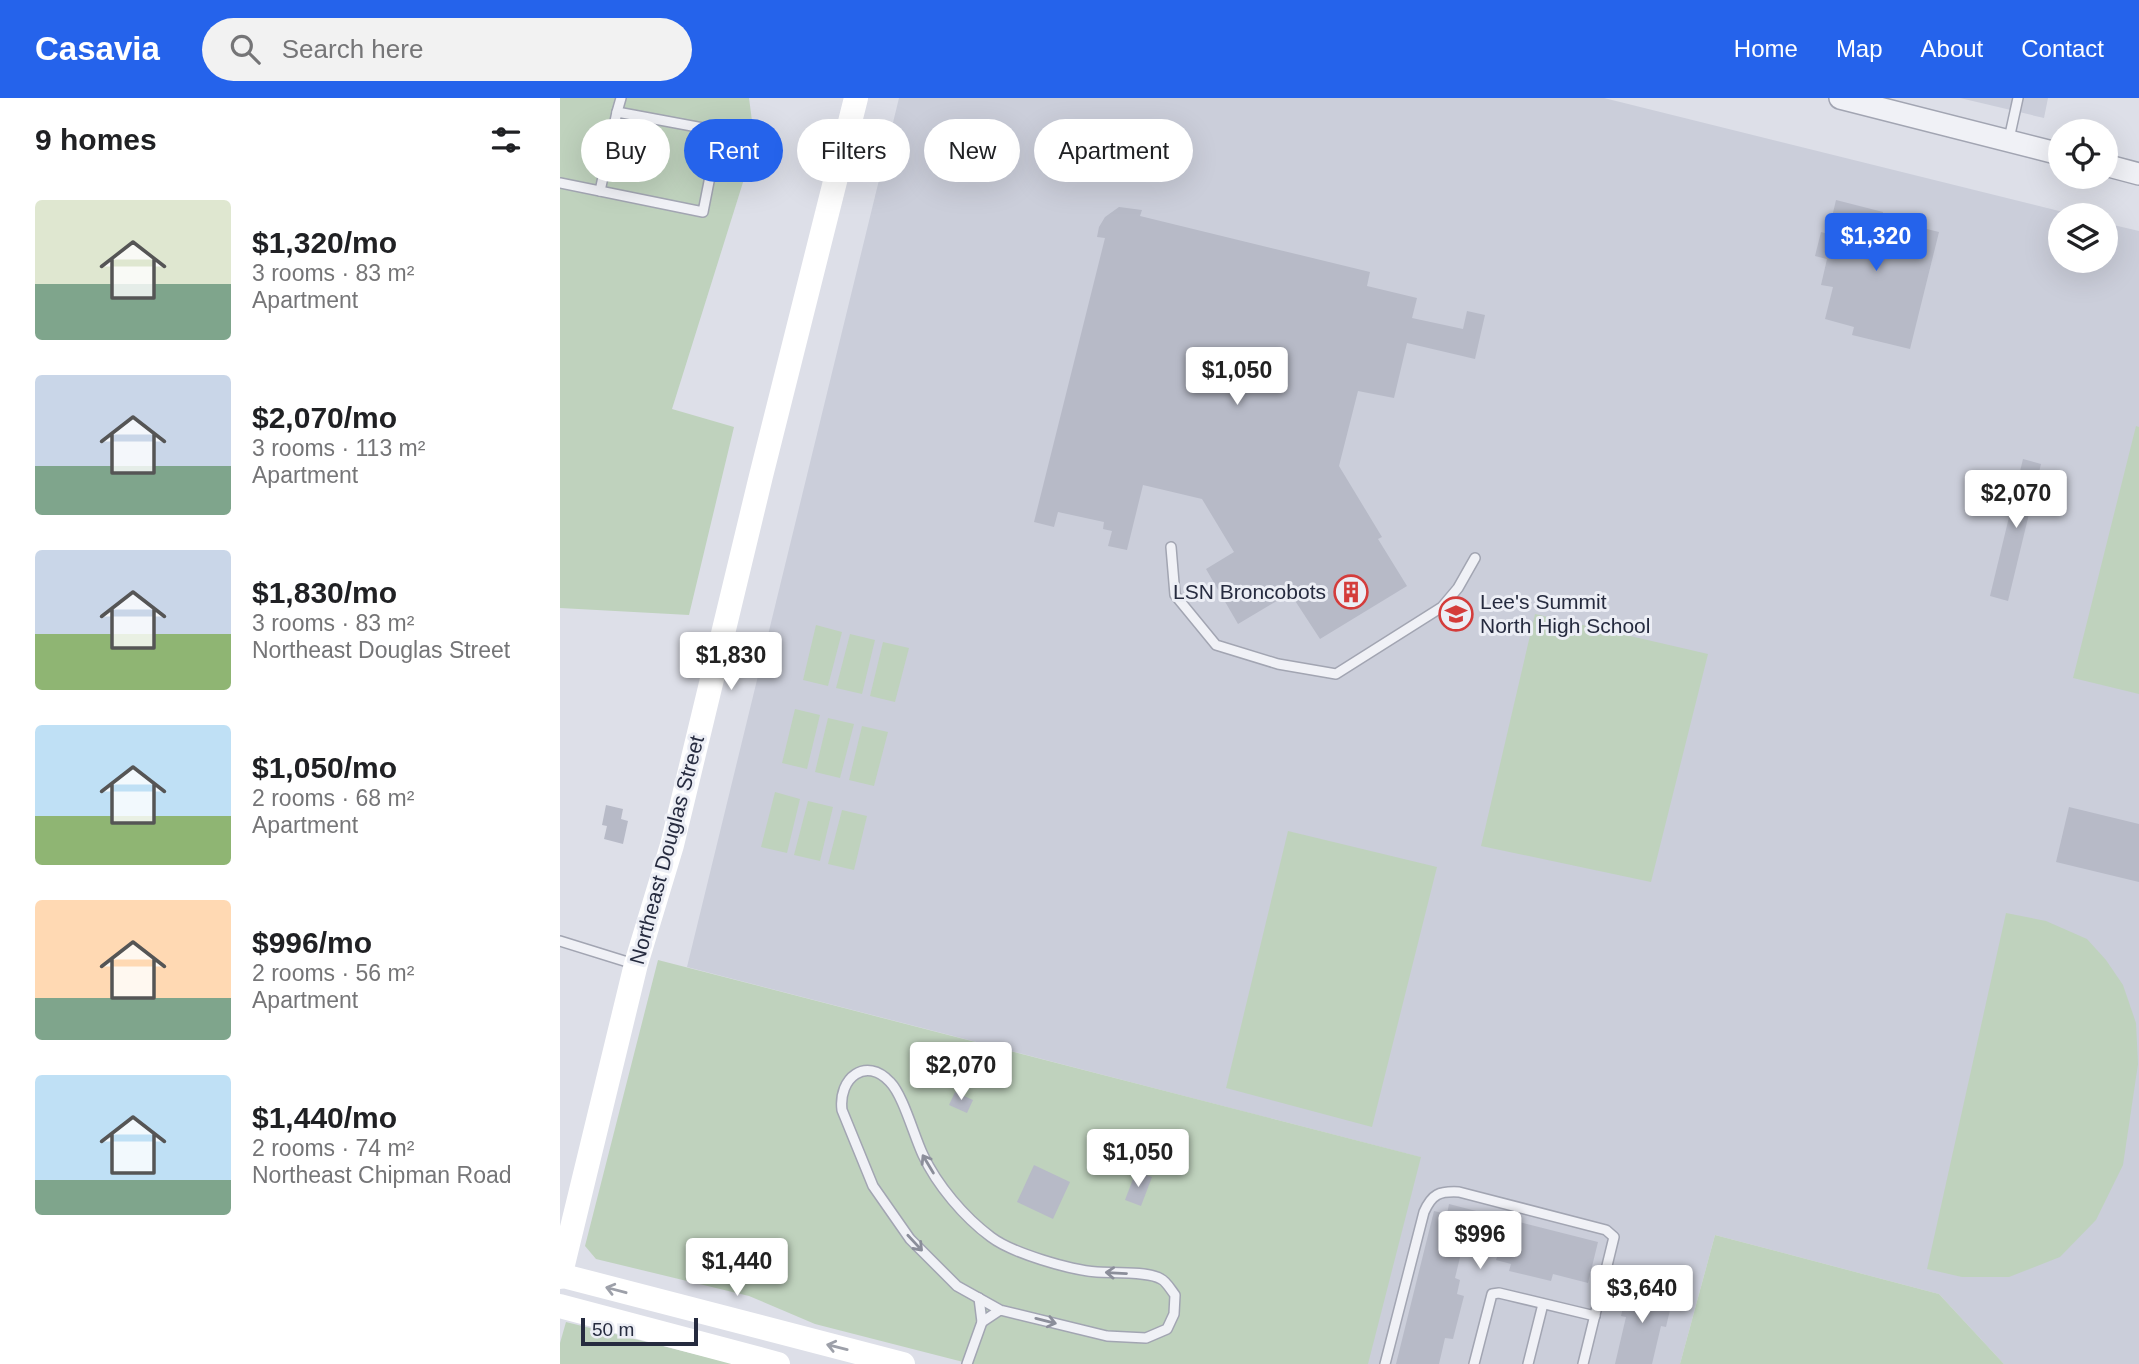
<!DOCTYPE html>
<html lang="en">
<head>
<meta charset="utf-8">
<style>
  :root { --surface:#fff; --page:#f2f2f2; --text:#202124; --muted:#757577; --accent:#2563eb }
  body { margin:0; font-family:Helvetica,sans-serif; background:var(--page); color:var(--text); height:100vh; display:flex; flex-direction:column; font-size:26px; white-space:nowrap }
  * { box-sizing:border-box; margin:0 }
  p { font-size:23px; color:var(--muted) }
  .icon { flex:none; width:38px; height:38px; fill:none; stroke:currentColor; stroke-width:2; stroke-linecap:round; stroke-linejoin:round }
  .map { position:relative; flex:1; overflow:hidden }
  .details { display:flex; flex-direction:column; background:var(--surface); width:560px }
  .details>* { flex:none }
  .guide { position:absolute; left:21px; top:21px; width:665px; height:63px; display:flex; gap:14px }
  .buttons { position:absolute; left:1488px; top:21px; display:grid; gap:14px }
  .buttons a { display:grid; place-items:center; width:70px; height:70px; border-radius:50%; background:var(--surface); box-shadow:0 7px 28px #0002; font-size:35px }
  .scale { position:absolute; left:21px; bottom:18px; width:117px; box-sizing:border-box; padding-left:7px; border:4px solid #262b3f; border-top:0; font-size:19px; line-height:24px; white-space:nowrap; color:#262b3f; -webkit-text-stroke:5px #eceef5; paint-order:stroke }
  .price { position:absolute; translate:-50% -60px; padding:0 16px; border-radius:7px; background:#fff; color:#222; font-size:23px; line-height:46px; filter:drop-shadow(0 2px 4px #0008) }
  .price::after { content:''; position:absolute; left:50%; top:42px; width:21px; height:16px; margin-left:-10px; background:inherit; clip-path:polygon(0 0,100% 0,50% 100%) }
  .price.current { background:var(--accent); color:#fff }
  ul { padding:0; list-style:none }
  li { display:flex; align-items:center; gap:21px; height:175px; padding:0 35px }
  li span { display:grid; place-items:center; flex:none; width:196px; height:140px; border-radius:7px; color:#555 }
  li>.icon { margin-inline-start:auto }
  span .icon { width:84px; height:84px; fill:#fffc; stroke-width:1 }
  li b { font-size:30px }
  h2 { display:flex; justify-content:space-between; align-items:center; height:84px; padding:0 35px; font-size:30px }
  .tag { padding:0 24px; border-radius:32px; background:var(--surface); box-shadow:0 7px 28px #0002; font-size:24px; line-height:63px }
  .tag.current { background:var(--accent); color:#fff }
  header { display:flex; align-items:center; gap:42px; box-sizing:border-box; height:98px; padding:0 35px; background:var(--accent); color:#fff }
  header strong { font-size:33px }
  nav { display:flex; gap:38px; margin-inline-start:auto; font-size:24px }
  .search { width:490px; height:63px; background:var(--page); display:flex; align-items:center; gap:18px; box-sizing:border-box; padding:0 24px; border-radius:38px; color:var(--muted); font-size:26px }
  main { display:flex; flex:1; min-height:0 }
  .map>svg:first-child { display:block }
  .built { fill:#cbceda }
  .green { fill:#bfd2bd }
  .building { fill:#b7bac7 }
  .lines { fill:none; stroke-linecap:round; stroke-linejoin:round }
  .service-casing { stroke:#a2a5b2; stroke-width:12 }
  .tertiary-casing { stroke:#a2a5b2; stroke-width:24 }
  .service { stroke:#f0f1f6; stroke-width:9 }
  .tertiary { stroke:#f0f1f6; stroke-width:21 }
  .secondary { stroke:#fff; stroke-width:24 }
  .oneway { stroke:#8b8e9a }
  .oneway2 { stroke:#9da0a9 }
  .labels { text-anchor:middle; stroke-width:6; stroke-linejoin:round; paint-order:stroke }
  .poi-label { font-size:21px; fill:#262b3f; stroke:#eceef5; text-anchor:end }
  .street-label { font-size:21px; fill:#262b3f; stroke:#eceef5 }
</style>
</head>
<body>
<header>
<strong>Casavia</strong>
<div class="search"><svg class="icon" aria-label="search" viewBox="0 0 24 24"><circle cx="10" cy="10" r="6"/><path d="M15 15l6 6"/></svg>Search here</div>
<nav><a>Home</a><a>Map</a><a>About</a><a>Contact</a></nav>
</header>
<main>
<section class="details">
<h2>9 homes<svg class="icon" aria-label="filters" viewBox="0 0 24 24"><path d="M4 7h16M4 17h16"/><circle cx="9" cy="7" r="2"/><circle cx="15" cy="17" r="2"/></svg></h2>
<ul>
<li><span style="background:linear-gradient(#dfe7d0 60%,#7fa58c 0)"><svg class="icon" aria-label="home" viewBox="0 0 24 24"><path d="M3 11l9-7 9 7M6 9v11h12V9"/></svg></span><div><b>$1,320/mo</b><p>3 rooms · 83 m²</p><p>Apartment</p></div></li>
<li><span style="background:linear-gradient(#c9d6e8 65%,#7fa58c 0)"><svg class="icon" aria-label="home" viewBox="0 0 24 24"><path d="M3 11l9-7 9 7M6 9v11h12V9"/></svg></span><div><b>$2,070/mo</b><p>3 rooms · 113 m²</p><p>Apartment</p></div></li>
<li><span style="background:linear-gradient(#c9d6e8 60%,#8fb573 0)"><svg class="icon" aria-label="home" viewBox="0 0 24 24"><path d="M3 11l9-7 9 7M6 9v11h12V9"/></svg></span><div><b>$1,830/mo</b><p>3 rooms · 83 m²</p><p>Northeast Douglas Street</p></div></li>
<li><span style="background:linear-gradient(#bfe0f5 65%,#8fb573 0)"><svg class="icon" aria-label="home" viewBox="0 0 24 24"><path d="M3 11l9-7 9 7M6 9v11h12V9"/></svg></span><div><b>$1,050/mo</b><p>2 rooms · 68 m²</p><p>Apartment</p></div></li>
<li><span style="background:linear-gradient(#ffd9b3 70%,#7fa58c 0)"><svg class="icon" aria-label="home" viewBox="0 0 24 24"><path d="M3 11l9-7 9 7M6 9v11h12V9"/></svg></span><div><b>$996/mo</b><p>2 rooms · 56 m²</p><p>Apartment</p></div></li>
<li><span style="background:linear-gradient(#bfe0f5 75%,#7fa58c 0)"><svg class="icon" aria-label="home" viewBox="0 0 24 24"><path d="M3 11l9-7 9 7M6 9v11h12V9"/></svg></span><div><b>$1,440/mo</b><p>2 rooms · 74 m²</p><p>Northeast Chipman Road</p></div></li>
</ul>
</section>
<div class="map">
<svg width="1579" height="1266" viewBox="0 0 1579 1266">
  <rect width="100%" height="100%" fill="#dddfe8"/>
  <!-- built -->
  <g class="built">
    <polygon points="339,0 1044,0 1515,117 1500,117 1500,163 1545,163 1545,125 1579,133 1579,1266 1444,1266 1379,1196 1155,1137 1120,1266 807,1266 860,1059 127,869"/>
    <polygon points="1400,0 1488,0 1484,20"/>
  </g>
  <!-- green -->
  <g class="green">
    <polygon points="0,0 189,0 195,46 112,311 174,329 129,517 0,510"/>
    <polygon points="1576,328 1579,329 1579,596 1513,580"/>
    <polygon points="975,516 1148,556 1091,784 921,748"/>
    <polygon points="256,527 282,534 268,588 243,582"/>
    <polygon points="290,536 315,542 302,596 276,590"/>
    <polygon points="323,544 349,550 335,604 310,598"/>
    <polygon points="235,611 260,617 247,671 222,665"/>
    <polygon points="268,620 294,626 280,680 255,674"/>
    <polygon points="302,628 328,634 314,688 289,682"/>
    <polygon points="215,694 240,701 227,755 201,749"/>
    <polygon points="248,703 273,709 260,763 234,757"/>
    <polygon points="282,712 307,718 294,772 268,766"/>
    <polygon points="728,733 877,769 812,1029 666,990"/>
    <polygon points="1446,815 1486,823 1527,841 1546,862 1563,887 1576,925 1578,966 1563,1067 1536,1122 1500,1159 1449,1179 1402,1179 1367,1171"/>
    <polygon points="98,862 861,1059 808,1266 411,1266 255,1226 189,1198 36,1161 25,1148"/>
    <polygon points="1155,1137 1379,1196 1444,1266 1120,1266"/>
    <polygon points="6,1224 175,1266 0,1266 0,1245"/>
  </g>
  <!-- building -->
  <g class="building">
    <polygon points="1276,102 1323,114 1322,120 1379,134 1350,251 1292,237 1294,229 1265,221 1273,189 1261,187 1267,161 1255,158 1261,134 1268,136"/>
    <polygon points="559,109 582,112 580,118 810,174 807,188 857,200 852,220 903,231 907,213 925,217 915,261 847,245 834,300 798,293 779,368 822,439 818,441 847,488 760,541 730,495 678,526 646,471 674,454 642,401 583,387 567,452 548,448 552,433 543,431 544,424 498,414 494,429 474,424 545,140 537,139 539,129 545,119"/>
    <polygon points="1463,361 1481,366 1448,503 1430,498"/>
    <polygon points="46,707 63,711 61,721 68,723 63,746 44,741 47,728 42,727"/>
    <polygon points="1509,709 1579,726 1579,784 1496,764"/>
    <polygon points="395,994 413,1002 407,1015 389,1007"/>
    <polygon points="474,1067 510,1084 493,1121 457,1104"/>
    <polygon points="576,1073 592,1079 581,1108 565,1102"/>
    <polygon points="889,1106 1038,1144 1028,1185 993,1176 991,1183 949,1173 951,1166 936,1162 938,1156 903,1147 895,1180 900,1182 897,1196 904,1198 893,1241 885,1240 879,1266 836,1266 874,1113 887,1116"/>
    <polygon points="1068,1188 1113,1199 1106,1229 1101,1228 1092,1266 1055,1266 1066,1219 1061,1218"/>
  </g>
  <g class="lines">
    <defs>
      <g id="service">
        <polyline points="1449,41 1458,0"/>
        <polyline points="0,85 143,114 159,33 57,14 61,0"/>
        <polyline points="40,93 57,14"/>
        <polyline points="611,449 615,497 656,547 718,566 776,576 882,509 898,490 915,460"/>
        <polyline points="0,843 74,866"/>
        <path d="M422,1224L440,1212L547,1238L586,1240L607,1231L614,1216L615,1197C611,1192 606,1183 601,1181C589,1173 552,1175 537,1174C510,1172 452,1155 431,1139C404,1119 377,1087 363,1057C354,1038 343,997 330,984C306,958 278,980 282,1012L313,1088L350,1141L397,1188L440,1212"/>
        <polyline points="407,1266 422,1224 419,1200"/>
        <path d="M825,1266L864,1114C872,1096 879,1093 899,1094L1046,1132L1054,1139L1023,1266"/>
        <polyline points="914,1266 932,1196 939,1195 1035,1218"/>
        <polyline points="968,1266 983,1206"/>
      </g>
      <g id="tertiary">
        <polyline points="1280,0 1500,56"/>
        <polyline points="1545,67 1579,76"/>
      </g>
    </defs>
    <!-- service casing -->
    <use href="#service" class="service-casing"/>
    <!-- tertiary casing -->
    <use href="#tertiary" class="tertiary-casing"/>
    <!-- service -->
    <use href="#service" class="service"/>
    <!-- tertiary -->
    <use href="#tertiary" class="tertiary"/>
    <!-- secondary -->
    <g class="secondary">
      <polyline points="0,1177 343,1266"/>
      <polyline points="0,1179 76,866 112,747 201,378 296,0"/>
      <polyline points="0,1208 218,1266"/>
    </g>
  </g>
  <!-- one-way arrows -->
  <defs><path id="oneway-shaft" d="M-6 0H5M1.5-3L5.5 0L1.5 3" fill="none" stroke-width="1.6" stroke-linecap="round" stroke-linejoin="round" transform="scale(1.75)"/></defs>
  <g class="oneway">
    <use href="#oneway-shaft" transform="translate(368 1066) rotate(-121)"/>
    <use href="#oneway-shaft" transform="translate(355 1145) rotate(47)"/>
    <use href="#oneway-shaft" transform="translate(556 1175) rotate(-177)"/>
    <use href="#oneway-shaft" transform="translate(486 1223) rotate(14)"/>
  </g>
  <g class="oneway2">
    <use href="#oneway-shaft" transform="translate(56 1192) rotate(-165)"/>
    <use href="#oneway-shaft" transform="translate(277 1249) rotate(-166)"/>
  </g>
  <!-- icons -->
  <defs>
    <symbol id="building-ring" viewBox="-11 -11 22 22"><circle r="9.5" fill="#eceef5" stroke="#d43c3b" stroke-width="1.5"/><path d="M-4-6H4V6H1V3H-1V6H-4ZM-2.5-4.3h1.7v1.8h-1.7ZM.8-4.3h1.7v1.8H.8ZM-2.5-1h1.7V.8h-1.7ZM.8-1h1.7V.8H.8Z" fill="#d43c3b"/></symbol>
    <symbol id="school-ring" viewBox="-11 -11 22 22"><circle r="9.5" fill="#eceef5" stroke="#d43c3b" stroke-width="1.5"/><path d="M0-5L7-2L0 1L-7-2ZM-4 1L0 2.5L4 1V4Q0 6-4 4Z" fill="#d43c3b"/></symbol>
  </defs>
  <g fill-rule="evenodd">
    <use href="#building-ring" x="772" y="475" width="38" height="38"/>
    <use href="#school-ring" x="877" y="497" width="38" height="38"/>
  </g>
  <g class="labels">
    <!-- poi labels -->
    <g class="poi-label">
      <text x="766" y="501">LSN Broncobots</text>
      <text x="920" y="511" text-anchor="start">Lee's Summit<tspan x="920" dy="24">North High School</tspan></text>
    </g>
    <!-- street labels -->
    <g class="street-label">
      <text transform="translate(107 752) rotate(-75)" y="7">Northeast Douglas Street</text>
    </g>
  </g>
</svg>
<div class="buttons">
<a><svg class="icon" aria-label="locate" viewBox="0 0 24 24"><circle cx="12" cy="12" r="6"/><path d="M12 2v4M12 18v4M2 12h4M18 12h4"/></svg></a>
<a><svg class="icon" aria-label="layers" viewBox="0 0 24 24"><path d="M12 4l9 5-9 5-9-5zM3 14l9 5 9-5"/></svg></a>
</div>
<div class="scale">50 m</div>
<b class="price current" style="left:1316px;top:175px">$1,320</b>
<b class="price" style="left:677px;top:309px">$1,050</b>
<b class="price" style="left:1456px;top:432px">$2,070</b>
<b class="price" style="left:171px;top:594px">$1,830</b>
<b class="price" style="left:401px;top:1004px">$2,070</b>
<b class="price" style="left:578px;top:1091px">$1,050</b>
<b class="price" style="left:920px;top:1173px">$996</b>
<b class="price" style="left:177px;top:1200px">$1,440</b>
<b class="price" style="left:1082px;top:1227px">$3,640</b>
<div class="guide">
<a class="tag">Buy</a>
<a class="tag current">Rent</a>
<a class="tag">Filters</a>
<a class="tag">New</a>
<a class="tag">Apartment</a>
</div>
</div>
</main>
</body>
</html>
